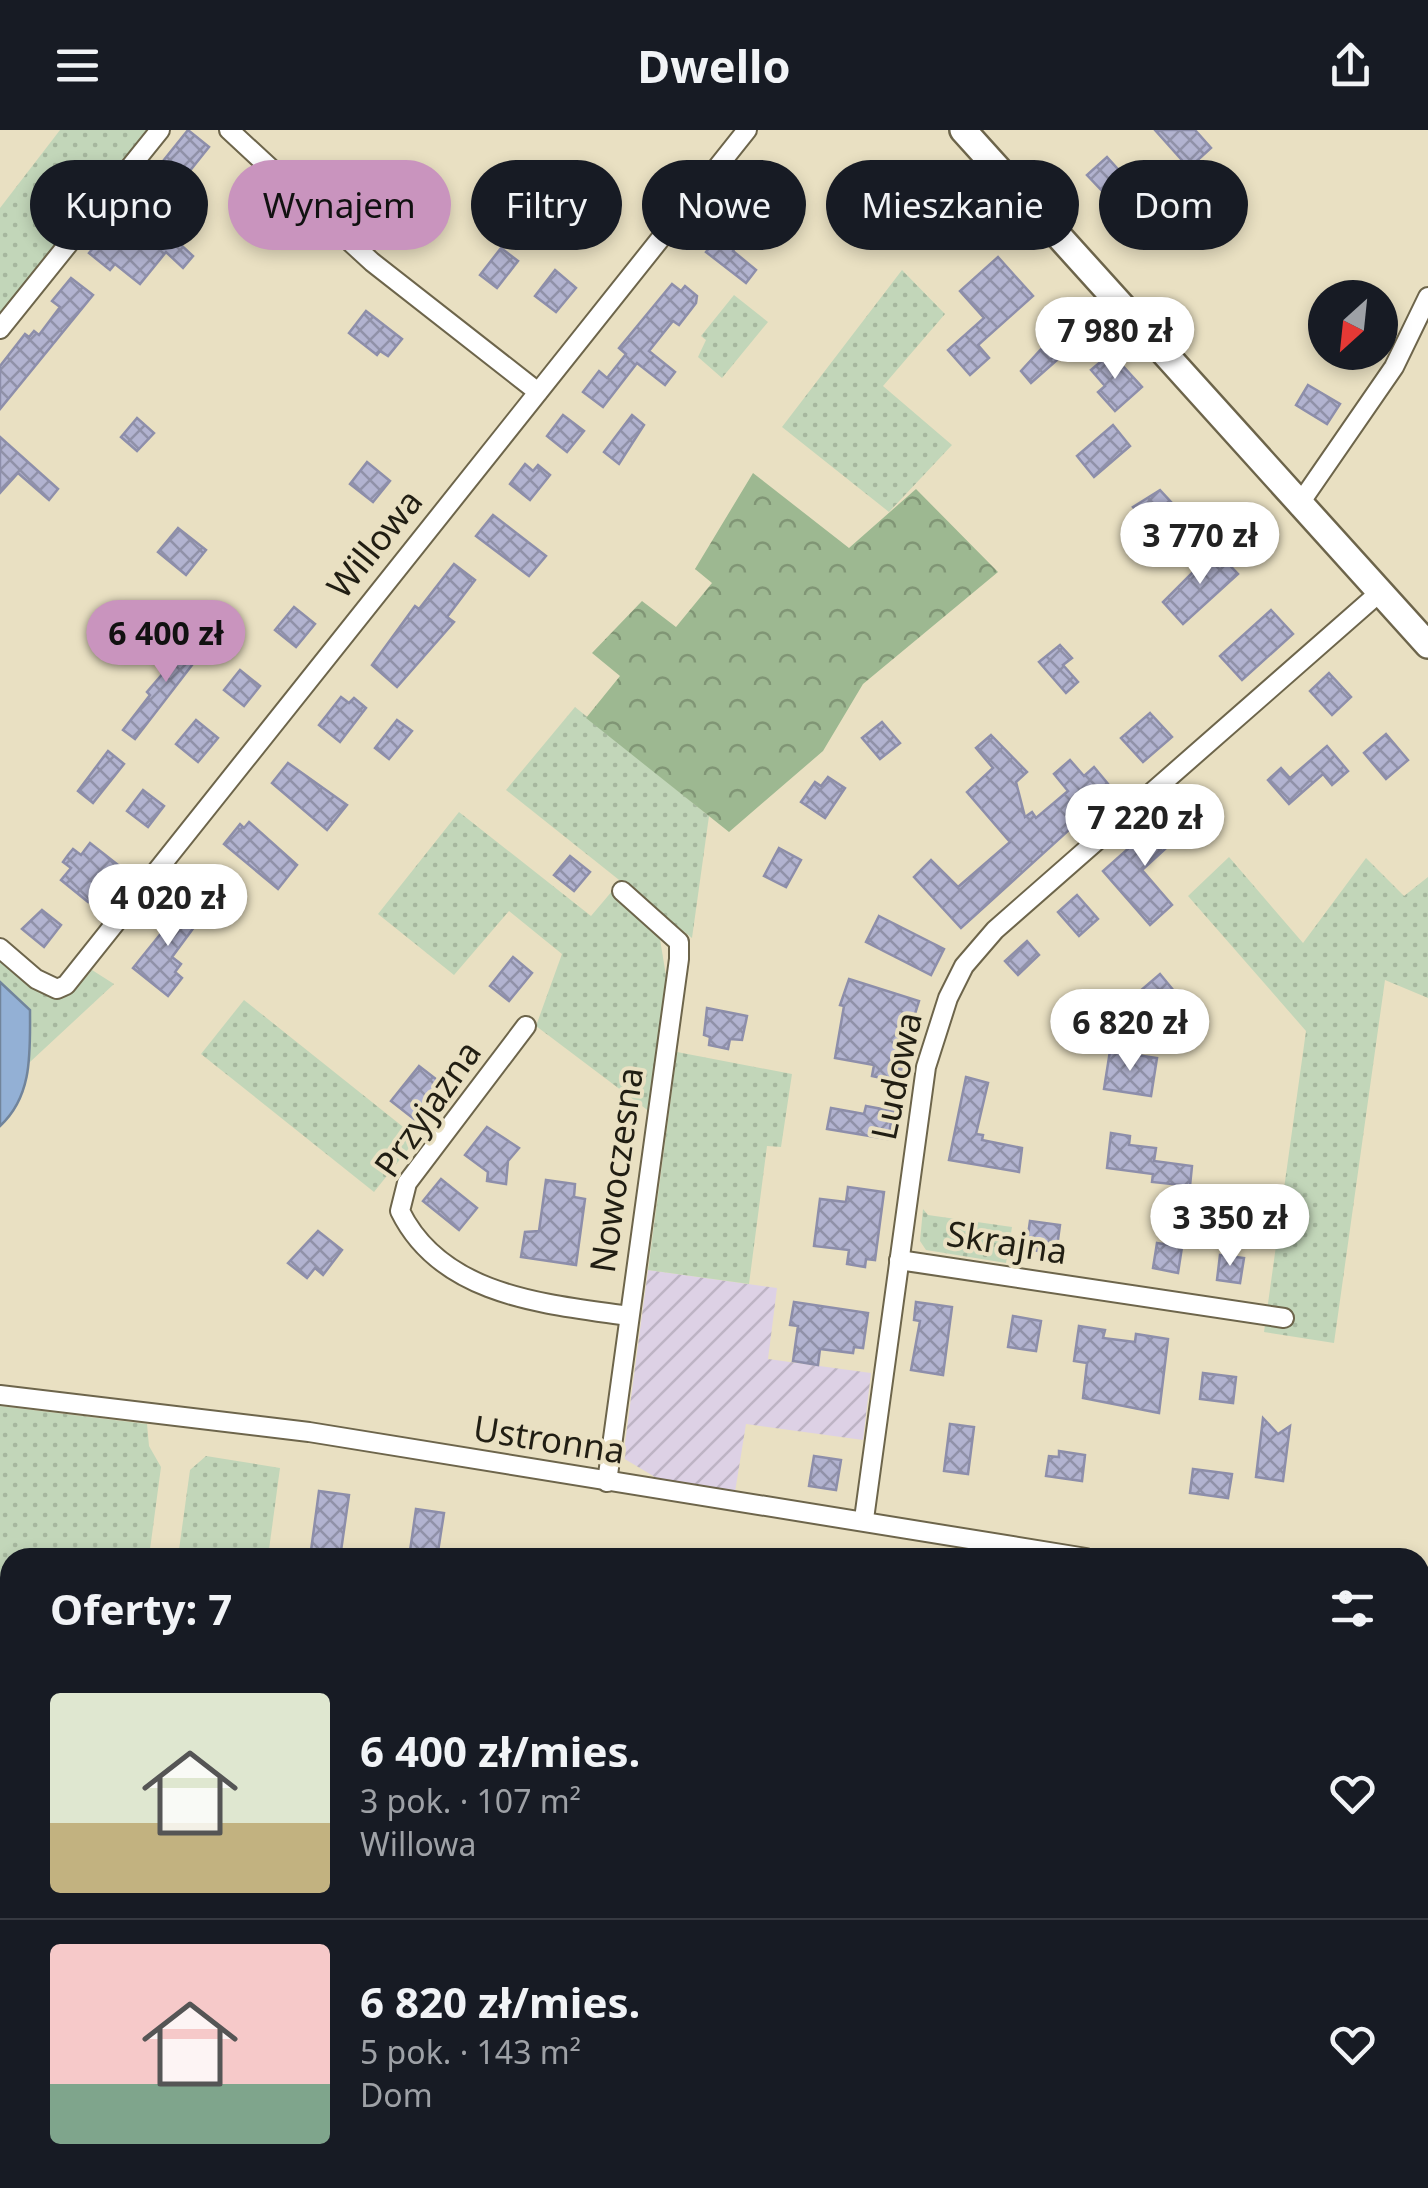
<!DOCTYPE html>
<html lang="pl">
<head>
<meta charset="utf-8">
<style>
  :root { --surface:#171b24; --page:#20242c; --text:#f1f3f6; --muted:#9ea1a6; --line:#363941; --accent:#c994be }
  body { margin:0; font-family:"Noto Sans",sans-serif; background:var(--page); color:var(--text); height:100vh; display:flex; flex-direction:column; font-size:38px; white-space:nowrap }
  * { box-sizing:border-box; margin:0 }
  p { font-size:32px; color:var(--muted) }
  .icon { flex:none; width:55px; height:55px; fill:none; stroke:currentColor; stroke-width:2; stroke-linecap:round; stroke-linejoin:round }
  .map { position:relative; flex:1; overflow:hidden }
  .panel { position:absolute; left:0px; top:1418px; width:1430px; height:642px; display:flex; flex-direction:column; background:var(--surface); border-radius:30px 30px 0 0; box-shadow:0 5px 15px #0003 }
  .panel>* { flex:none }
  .hud { position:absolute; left:30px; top:30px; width:1370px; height:90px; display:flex; gap:20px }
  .needle { width:65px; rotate:207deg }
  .controls { position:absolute; left:1308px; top:150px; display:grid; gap:20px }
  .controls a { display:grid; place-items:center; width:90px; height:90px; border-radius:50%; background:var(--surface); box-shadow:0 5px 15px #0003; font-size:50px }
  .price { position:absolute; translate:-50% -85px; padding:0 22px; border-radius:35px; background:#fff; color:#222; font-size:32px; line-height:65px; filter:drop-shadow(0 2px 5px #0008) }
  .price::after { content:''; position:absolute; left:50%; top:60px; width:30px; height:22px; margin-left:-15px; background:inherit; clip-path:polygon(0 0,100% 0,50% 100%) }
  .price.selected { background:var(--accent); color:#111 }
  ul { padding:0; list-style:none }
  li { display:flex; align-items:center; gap:30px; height:250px; padding:0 50px }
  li+li { border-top:2px solid var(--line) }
  li span { display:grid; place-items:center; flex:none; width:280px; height:200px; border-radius:10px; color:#555 }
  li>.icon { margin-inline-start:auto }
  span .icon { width:120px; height:120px; fill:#fffc; stroke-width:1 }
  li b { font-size:42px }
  h2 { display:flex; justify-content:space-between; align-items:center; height:120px; padding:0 50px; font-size:42px }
  .chip { padding:0 35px; border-radius:45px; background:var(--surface); box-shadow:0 5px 15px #0003; font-size:35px; line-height:90px }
  .chip.selected { background:var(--accent); color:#111 }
  header { display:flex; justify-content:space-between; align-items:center; height:130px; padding:0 50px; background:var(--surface); font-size:45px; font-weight:700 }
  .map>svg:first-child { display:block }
  .industrial { fill:url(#industrial-furrows) }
  .grass { fill:url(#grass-dots) }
  .forest { fill:url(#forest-crowns) }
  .water { fill:#93b0d5; stroke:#71849b; stroke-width:2.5 }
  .building { fill:url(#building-cross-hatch); stroke:#8d8eaa; stroke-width:2.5 }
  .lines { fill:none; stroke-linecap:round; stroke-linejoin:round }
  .street-casing { stroke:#6d654b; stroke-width:22 }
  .secondary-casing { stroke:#6d654b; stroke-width:30 }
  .street { stroke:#fff; stroke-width:18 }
  .secondary { stroke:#fff; stroke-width:25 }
  .labels { text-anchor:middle; stroke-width:8; stroke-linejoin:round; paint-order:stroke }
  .street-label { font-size:35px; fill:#211e13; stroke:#e9e0c2 }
</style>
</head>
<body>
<header><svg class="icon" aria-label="menu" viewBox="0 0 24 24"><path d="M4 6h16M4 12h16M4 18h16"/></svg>Dwello<svg class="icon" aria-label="share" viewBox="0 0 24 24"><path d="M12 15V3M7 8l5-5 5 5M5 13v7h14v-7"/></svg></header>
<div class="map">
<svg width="1428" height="2058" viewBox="0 0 1428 2058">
  <defs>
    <pattern id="industrial-furrows" width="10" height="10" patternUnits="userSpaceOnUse" patternTransform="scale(2.5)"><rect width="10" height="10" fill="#ddd1e5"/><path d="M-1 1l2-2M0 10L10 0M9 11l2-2" fill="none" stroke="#bdb3c4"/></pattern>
    <pattern id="grass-dots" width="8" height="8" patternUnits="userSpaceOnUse" patternTransform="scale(2.5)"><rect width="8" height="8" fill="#c2d6b9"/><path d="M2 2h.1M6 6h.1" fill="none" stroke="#a6b79e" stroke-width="1.8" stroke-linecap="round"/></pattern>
    <pattern id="forest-crowns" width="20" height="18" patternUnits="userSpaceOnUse" patternTransform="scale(2.5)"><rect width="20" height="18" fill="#9db891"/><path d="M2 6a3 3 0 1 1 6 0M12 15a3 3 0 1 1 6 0" fill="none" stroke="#809575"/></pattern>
    <pattern id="building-cross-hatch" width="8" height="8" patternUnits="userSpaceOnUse" patternTransform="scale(2.5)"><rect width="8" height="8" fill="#b2b3d0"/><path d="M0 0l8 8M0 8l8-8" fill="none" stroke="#9091a8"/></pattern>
  </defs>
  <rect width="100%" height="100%" fill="#e9e0c2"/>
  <!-- industrial -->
  <polygon class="industrial" points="648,1140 777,1158 768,1229 871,1243 863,1310 746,1294 735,1362 660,1350 623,1328"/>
  <!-- grass -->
  <g class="grass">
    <polygon points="60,0 150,0 0,187 0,78"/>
    <polygon points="902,140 945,184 883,256 952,315 889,382 782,297"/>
    <polygon points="734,165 768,192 722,248 698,227 706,210 701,206"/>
    <polygon points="575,577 709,686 692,808 506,660"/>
    <polygon points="459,682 591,786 613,760 658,797 668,858 650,982 536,896 562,824 509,781 454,845 378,784"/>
    <polygon points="1229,727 1303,813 1366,728 1404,766 1428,747 1428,868 1385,850 1334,1213 1264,1202 1306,901 1188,766"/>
    <path d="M0,827C33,857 57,887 92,840L114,854L30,932V880L0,852Z"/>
    <polygon points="244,870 417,1008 374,1062 201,924"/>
    <polygon points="677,922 792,944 781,1017 767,1016 749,1154 648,1140"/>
    <polygon points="923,1079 928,1085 1012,1097 1006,1133 926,1120 920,1111"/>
    <polygon points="0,1276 147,1294 149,1316 161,1337 149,1427 10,1428 10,1975 0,1974"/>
    <polygon points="206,1326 280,1338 268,1427 178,1427 190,1340"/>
  </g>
  <!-- forest -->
  <polygon class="forest" points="753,343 849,418 916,359 998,442 863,554 823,621 729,702 586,588 620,546 592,523 642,471 676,497 712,453 695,439"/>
  <!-- water -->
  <path class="water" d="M0,852L30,880C30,922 33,966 0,996Z"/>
  <!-- building -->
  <g class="building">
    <polygon points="188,0 209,17 152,88 193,126 183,138 166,122 140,154 115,134 110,140 89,123"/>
    <polygon points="1155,0 1195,0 1211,18 1189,38"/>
    <polygon points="1107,27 1124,46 1105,64 1087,45"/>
    <polygon points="1177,51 1197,74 1151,115 1132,94"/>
    <polygon points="744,61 763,76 733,121 756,140 746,153 706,122 717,108 708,101"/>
    <polygon points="501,118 518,131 497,158 480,145"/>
    <polygon points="998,127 1033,166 978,215 989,228 970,245 948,220 984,188 960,161"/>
    <polygon points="555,140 576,158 556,182 535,166"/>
    <polygon points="71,148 93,165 0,279 0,236 25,204 29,207 34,201 39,205 60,177 52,171"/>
    <polygon points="672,154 681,161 685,156 697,166 696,173 679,195 673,191 649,221 675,242 665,255 637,233 603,277 583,262 599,241 607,248 626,224 619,218"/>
    <polygon points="1068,179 1091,200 1031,253 1021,241 1054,205 1047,198"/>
    <polygon points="366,181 402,209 388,226 380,221 377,225 349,203"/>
    <polygon points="1111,223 1142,257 1115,281 1098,262 1105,256 1091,240"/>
    <polygon points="1308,255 1340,274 1327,294 1296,275"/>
    <polygon points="563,285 584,301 567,322 547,306"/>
    <polygon points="632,285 644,295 619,334 604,322"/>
    <polygon points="137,288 154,303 137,321 121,307"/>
    <polygon points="1113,295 1130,316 1094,347 1077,326"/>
    <polygon points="0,307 58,359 49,370 18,343 0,363"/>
    <polygon points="367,332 390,351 373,372 350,354"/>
    <polygon points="525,334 533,341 538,335 550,345 530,370 510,354"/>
    <polygon points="1160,360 1184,386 1164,404 1155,394 1151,398 1133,377"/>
    <polygon points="493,385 546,426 529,446 476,406"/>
    <polygon points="178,398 206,420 186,445 158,422"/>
    <polygon points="1215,420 1238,444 1183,494 1163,472"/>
    <polygon points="454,434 475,450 447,487 454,492 397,557 372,535 415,476 419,479"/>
    <polygon points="294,477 315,494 296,517 275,500"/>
    <polygon points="1271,480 1293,504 1242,550 1220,526"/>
    <polygon points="197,504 209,513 135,609 123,600 150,565 147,562"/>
    <polygon points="1060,515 1072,528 1063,535 1078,552 1066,563 1039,532"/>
    <polygon points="240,540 260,556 244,576 224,560"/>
    <polygon points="1329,543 1351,567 1332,585 1310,561"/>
    <polygon points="341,567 349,573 354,568 366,578 340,612 319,595"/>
    <polygon points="1150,583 1172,607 1143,632 1121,608"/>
    <polygon points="196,590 218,608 198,632 176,614"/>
    <polygon points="397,590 412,601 389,629 375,618"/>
    <polygon points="882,592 900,613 880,629 862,608"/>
    <polygon points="1386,604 1408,630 1386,649 1364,623"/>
    <polygon points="991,605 1027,642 1016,652 1025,687 1032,682 1036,688 1068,661 1054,644 1070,630 1084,646 1094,637 1113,660 961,798 914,747 931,730 958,757 1010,712 967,662 993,638 976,618"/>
    <polygon points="1327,616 1348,641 1332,655 1323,644 1289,674 1268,650 1281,638 1290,648"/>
    <polygon points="108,621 124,634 93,673 78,661"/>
    <polygon points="288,633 347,675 327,700 272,653"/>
    <polygon points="828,647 845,658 825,688 801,672 815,652 821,656"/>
    <polygon points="143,660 164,676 148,697 127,681"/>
    <polygon points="1166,685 1169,690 1175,685 1187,699 1142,740 1172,775 1150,795 1103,741"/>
    <polygon points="249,692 297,735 278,759 224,714 240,694 244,698"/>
    <polygon points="90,713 118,735 88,772 61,750 71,738 63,732 68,725 73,719 81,725"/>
    <polygon points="779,718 801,730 786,757 764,746"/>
    <polygon points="570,726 590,742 574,761 554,745"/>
    <polygon points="1077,765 1098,789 1079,806 1058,782"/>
    <polygon points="180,769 203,785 172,827 181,834 175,842 182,848 168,866 133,838 167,796 163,793"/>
    <polygon points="42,780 61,795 44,817 22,799"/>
    <polygon points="879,786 944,819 931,845 866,812"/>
    <polygon points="1027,811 1039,825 1018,845 1005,831"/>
    <polygon points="513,827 532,843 509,871 490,856"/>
    <polygon points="1160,844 1179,867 1144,898 1124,875"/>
    <polygon points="849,849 919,871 903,922 900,952 872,946 874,935 835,928 844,876 840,875"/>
    <polygon points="707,878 747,886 742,910 730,909 728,919 709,915 710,907 704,905"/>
    <polygon points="1110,921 1157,928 1151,966 1104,959"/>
    <polygon points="419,936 441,953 414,989 391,971"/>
    <polygon points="966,947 988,953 976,1004 983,1005 982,1010 1022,1018 1019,1042 949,1030"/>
    <polygon points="866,976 893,981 888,1009 827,999 831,978 864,984"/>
    <polygon points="487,997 519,1018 508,1031 506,1054 487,1051 488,1042 465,1025"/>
    <polygon points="1111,1003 1130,1006 1129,1015 1156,1018 1154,1031 1192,1036 1190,1056 1152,1052 1153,1044 1107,1038"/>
    <polygon points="441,1049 477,1078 459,1100 423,1071"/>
    <polygon points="546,1050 575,1054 574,1067 585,1069 576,1135 521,1127 525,1102 539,1101"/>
    <polygon points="848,1057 884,1062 875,1130 866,1129 865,1137 847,1134 849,1120 814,1116 820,1069 846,1072"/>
    <polygon points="1030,1091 1060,1095 1056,1124 1026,1119"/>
    <polygon points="318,1101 342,1120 323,1145 315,1138 307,1148 288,1133"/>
    <polygon points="1157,1113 1182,1117 1178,1143 1153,1138"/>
    <polygon points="1220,1125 1244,1128 1240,1153 1217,1150"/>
    <polygon points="794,1172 868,1183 863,1218 854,1217 853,1223 820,1219 818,1235 793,1231 798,1196 790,1195"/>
    <polygon points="916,1172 952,1177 943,1245 911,1240 920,1191 914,1190"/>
    <polygon points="1013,1186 1041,1191 1036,1221 1008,1217"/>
    <polygon points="1079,1196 1105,1200 1103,1208 1135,1212 1136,1204 1168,1209 1159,1283 1083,1268 1087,1233 1074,1231"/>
    <polygon points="1203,1243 1236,1247 1233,1273 1200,1269"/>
    <polygon points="1263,1288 1278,1304 1290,1296 1283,1351 1256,1347"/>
    <polygon points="950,1294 974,1297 968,1344 944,1341"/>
    <polygon points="1059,1321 1085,1325 1082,1351 1046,1346 1049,1326 1059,1327"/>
    <polygon points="814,1326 841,1330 836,1360 809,1356"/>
    <polygon points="1193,1339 1232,1344 1228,1368 1190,1363"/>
    <polygon points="319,1361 349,1365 340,1428 310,1428"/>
    <polygon points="416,1379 444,1383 437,1428 409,1428"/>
  </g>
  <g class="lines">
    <defs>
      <g id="street">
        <polyline points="229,0 372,132 538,262"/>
        <polyline points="0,199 160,0"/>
        <polyline points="1298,376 1394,237 1428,167"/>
        <polyline points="0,818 36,849 57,859 66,855 747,0"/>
        <path d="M526,896L407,1053L400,1081C442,1167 547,1174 629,1186"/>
        <polyline points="899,1130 1284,1188"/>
        <polyline points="0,1265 309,1302 1086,1428"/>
        <polyline points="607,1352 679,829 679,812 622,761"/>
        <polyline points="864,1389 926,937 948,868 964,836 995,800 1379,463"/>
        <polyline points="1420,1480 1428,1481"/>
      </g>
      <polyline id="secondary" points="963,0 1428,515"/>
    </defs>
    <!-- street casing -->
    <use href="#street" class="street-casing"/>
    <!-- secondary casing -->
    <use href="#secondary" class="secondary-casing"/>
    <!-- street -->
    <use href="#street" class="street"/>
    <!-- secondary -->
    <use href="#secondary" class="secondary"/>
  </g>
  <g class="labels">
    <!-- street labels -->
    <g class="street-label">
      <text transform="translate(375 414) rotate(-51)" y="12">Willowa</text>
      <text transform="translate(897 946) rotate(-78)" y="12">Ludowa</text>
      <text transform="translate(428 979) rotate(-55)" y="12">Przyjazna</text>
      <text transform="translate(617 1040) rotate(-82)" y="12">Nowoczesna</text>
      <text transform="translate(1007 1113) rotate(9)" y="12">Skrajna</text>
      <text transform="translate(549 1310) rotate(9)" y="12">Ustronna</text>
    </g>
  </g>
</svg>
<div class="controls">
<a><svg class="needle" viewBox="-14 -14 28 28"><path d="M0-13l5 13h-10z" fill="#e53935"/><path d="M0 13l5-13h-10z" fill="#9ea1a6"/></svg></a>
</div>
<b class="price" style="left:1115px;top:252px">7 980 zł</b>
<b class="price" style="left:1200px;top:457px">3 770 zł</b>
<b class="price selected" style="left:166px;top:555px">6 400 zł</b>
<b class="price" style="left:1145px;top:739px">7 220 zł</b>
<b class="price" style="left:168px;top:819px">4 020 zł</b>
<b class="price" style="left:1130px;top:944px">6 820 zł</b>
<b class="price" style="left:1230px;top:1139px">3 350 zł</b>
<div class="hud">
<a class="chip">Kupno</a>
<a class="chip selected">Wynajem</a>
<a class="chip">Filtry</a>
<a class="chip">Nowe</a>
<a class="chip">Mieszkanie</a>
<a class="chip">Dom</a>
</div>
<section class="panel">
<h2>Oferty: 7<svg class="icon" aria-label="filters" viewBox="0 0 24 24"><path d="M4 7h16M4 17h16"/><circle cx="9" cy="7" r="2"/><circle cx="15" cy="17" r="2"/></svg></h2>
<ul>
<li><span style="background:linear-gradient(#dfe7d0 65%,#c2b280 0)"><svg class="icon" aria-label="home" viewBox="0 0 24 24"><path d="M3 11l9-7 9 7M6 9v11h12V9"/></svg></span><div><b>6 400 zł/mies.</b><p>3 pok. · 107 m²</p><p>Willowa</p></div><svg class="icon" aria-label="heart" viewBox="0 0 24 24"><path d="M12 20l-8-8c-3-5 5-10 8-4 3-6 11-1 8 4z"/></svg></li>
<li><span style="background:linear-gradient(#f6c9c9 70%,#7fa58c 0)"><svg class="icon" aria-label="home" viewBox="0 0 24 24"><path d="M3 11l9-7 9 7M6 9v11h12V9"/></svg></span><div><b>6 820 zł/mies.</b><p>5 pok. · 143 m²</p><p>Dom</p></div><svg class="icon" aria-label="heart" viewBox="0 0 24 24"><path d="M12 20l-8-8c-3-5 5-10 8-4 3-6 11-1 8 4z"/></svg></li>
</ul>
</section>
</div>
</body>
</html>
